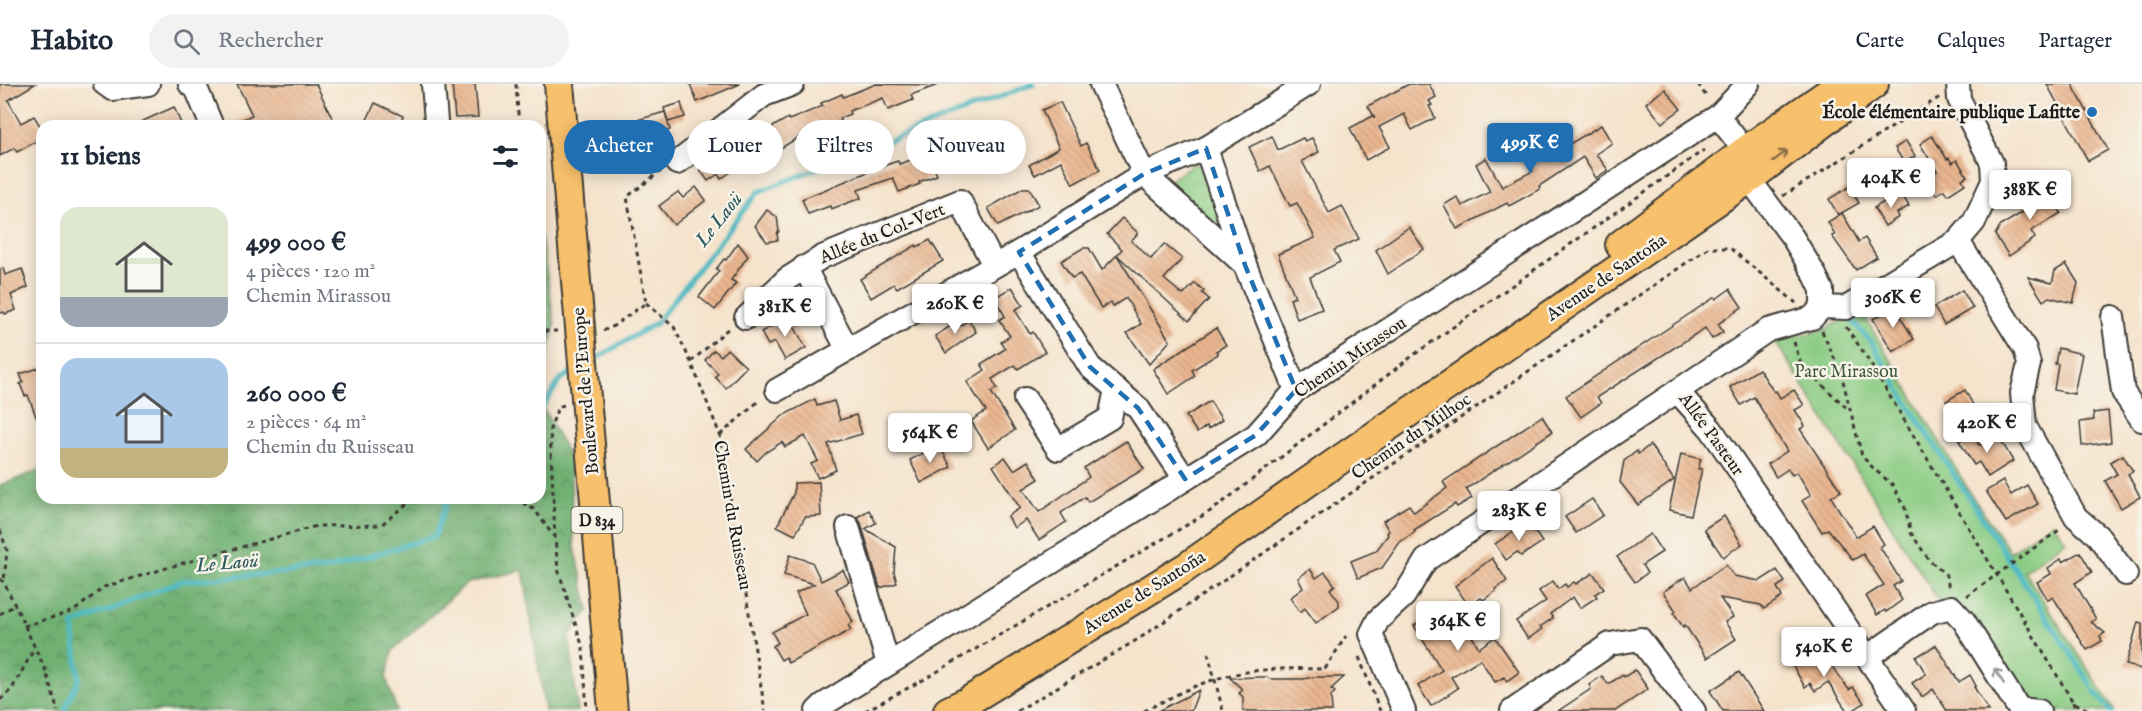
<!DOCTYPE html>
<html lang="fr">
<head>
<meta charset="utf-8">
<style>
  :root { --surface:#fff; --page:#f2f2f3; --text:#1f2937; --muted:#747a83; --line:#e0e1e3; --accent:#1f6fb2 }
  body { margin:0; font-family:"IM FELL English",serif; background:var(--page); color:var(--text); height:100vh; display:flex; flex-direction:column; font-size:22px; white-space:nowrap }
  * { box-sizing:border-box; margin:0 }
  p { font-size:20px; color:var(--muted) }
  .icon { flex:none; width:33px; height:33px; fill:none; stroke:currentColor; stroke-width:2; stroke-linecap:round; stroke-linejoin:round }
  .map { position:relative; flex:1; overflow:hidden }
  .drawer { position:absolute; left:36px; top:36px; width:510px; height:384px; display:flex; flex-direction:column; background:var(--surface); border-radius:18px; box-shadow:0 3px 15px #0003 }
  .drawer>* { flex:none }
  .hud { position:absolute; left:564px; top:36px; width:570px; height:54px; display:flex; gap:12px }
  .price { position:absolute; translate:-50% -51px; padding:0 14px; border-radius:6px; background:#fff; color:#222; font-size:20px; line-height:39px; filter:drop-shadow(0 2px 3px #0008) }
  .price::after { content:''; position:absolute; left:50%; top:36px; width:18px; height:14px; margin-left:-9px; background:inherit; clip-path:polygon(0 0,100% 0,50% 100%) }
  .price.active { background:var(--accent); color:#fff }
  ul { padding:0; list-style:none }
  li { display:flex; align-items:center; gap:18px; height:150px; padding:0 24px }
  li+li { border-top:2px solid var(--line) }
  li span { display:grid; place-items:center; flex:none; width:168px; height:120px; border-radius:18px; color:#555 }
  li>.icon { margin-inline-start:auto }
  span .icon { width:72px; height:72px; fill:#fffc; stroke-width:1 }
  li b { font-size:26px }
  h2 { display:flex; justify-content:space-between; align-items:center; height:72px; padding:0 24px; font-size:26px }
  .tag { padding:0 21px; border-radius:27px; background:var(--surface); box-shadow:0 3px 15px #0003; font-size:21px; line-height:54px }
  .tag.active { background:var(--accent); color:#fff }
  header { display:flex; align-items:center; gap:36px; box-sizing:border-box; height:84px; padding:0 30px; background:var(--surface); border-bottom:2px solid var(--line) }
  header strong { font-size:28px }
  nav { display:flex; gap:33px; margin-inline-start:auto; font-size:21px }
  .search { width:420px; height:54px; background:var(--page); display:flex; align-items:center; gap:15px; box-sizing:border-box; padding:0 21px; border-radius:33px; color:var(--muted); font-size:22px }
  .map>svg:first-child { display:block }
  .grass { fill:url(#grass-tufts); stroke:#547450; stroke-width:1.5 }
  .forest { fill:url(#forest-crowns); stroke:#466647; stroke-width:1.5 }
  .park { fill:#8bcc84; stroke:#547450; stroke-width:1.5 }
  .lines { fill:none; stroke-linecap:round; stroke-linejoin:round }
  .stream { stroke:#49b8c1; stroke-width:5 }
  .building { fill:url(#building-back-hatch) }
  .minor-casing { stroke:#3d3a36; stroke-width:26 }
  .major-casing { stroke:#3d3a36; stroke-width:32 }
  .path { stroke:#3d3a36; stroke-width:3; stroke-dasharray:4.5 4.5; stroke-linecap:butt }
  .minor { stroke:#fff; stroke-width:22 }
  .major { stroke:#f7c06c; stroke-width:28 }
  .oneway { stroke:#8a6e44 }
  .oneway2 { stroke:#999 }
  .marked { fill:none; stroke:#1f6fb2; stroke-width:4.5; stroke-dasharray:12 8; stroke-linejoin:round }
  .poi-dot { fill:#1f6fb2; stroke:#f7f3e8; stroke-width:2 }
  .labels { text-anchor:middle; stroke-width:5; stroke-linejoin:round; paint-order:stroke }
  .shield { fill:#f7f3e8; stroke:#5e5c59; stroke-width:1.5 }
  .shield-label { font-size:16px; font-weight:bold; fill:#1c1c1c }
  .poi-label { font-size:18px; font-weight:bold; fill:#1c1c1c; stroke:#f7f3e8; text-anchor:end }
  .street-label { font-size:18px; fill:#1c1c1c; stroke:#f7f3e8 }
  .park-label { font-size:18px; fill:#435a40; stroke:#f7f3e8 }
  .water-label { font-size:20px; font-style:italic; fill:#2e5a5e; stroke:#f7f3e8 }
</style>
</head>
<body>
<header>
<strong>Habito</strong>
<div class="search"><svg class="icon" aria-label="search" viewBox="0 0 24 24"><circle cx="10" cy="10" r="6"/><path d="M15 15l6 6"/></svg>Rechercher</div>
<nav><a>Carte</a><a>Calques</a><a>Partager</a></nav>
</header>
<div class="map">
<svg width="2142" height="627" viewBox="0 0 2142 627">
  <defs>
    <pattern id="grass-tufts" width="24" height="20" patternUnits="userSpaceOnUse" patternTransform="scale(1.5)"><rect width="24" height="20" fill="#8bcc84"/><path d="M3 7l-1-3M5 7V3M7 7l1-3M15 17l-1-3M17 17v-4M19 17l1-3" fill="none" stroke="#77af71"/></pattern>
    <pattern id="forest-crowns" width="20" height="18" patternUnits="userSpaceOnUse" patternTransform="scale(1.5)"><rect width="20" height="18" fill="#70b072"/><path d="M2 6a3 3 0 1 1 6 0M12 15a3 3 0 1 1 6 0" fill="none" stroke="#5b8e5d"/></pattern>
    <pattern id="building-back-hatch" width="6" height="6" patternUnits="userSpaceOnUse" patternTransform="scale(1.5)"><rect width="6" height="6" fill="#eab68f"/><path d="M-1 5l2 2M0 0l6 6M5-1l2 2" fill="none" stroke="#c89c7b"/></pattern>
  </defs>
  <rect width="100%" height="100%" fill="#f7f3e8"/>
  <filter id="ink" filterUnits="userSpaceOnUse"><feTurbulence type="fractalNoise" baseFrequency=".0167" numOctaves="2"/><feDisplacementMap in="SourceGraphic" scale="12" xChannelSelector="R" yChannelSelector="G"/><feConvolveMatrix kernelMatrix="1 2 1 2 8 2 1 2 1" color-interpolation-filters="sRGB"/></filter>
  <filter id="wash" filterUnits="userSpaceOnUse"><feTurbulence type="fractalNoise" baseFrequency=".008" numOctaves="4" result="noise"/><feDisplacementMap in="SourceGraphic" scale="24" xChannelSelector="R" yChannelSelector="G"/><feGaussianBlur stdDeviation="1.35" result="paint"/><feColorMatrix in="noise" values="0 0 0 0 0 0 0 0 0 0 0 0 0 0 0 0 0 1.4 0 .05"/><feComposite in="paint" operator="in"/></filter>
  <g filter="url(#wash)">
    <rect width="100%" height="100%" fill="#f5e3cc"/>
    <!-- grass -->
    <polygon class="grass" points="1194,80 1204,81 1220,132 1218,139 1210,139 1171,102 1170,96"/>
    <!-- forest -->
    <g class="forest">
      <polygon points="540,150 555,241 540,302"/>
      <polygon points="540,319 570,373 574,459 589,526 569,551 578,627 545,627 523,486 467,499 393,566 386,593 397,627 0,627 0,401 42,385 42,414 540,414"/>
    </g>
    <!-- park -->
    <polygon class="park" points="1861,227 1974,415 2010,468 2053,438 2066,457 2024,487 2115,627 2023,627 1936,513 1775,257 1824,246"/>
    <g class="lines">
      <!-- stream -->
      <g class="stream">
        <polyline points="1852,237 1872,259 1908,320 2091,601"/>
        <polyline points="592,277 656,239 758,108 1033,0"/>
        <polyline points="540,327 561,295 574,287"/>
        <polyline points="2094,607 2111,627"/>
        <polyline points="67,627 65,624 79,595 73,541 181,497 328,485 435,452 448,414"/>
      </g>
    </g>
    <g id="blocks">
      <!-- building -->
      <g class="building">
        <polygon points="0,0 35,0 8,16 21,39 34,32 42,45 42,54 17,68 14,64 0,72"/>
        <polygon points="237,0 316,0 336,42 228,42 252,31"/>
        <polygon points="452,0 475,0 478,33 455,34"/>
        <polygon points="690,0 740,0 697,18"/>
        <polygon points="876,0 938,1 911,11 913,16 888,26 883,14 849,27 850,30 840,34 841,37 810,49 809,47 771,70 766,62 721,95 718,90 708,97 700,86 709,79 708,77 733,58 735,62 762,45 764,48 788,34 789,36 823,22 821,19 842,10 843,13"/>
        <polygon points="1409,0 1429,0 1436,13 1429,17 1432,21 1429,22 1435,34 1412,46 1404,30 1379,43 1390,63 1366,76 1350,44 1373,32 1375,34 1368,22"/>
        <polygon points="2047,0 2072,0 2108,66 2088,77"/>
        <polygon points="1665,5 1681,25 1662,39 1646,19"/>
        <polygon points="1060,18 1081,62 1086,59 1100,86 1073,100 1061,77 1035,91 1029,81 1059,64 1042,26"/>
        <polygon points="375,19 403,32 398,42 364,42"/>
        <polygon points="681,19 685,33 668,38 664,24"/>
        <polygon points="174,23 182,42 132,42"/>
        <polygon points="665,28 670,46 642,55 637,36"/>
        <polygon points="1601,41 1612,59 1596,70 1608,86 1596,94 1583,73 1539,102 1540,105 1509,122 1507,119 1457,145 1444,121 1457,113 1462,122 1490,108 1476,80 1486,74 1502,103 1533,87 1513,50 1527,42 1545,75"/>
        <polygon points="983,46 1006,48 1004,83 989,83 989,85 971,83 972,66 981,67"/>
        <polygon points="1272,52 1278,66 1303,54 1305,57 1312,54 1319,68 1302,77 1329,129 1342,122 1359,155 1334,166 1340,178 1310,193 1322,225 1297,235 1290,215 1295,213 1278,170 1315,154 1297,119 1290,122 1270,82 1260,87 1249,63"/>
        <polygon points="1932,52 1947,75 1949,74 1952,79 1957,76 1967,92 1962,95 1965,100 1948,111 1944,106 1936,111 1926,94 1937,87 1920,60"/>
        <polygon points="1906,57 1915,72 1904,79 1895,64"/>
        <polygon points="929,72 937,91 919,98 920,100 899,108 893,94 858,106 861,114 831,125 830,122 808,130 802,115 880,83 898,77 899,80 911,76 912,78"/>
        <polygon points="696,103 706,116 674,141 659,122 678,108 683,114"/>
        <polygon points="1849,103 1859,119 1838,131 1829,115"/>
        <polygon points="2063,103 2069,115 2056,121 2061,129 2031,147 2035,154 2009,172 1995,151 2000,142 2025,127 2022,123 2048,107 2050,110"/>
        <polygon points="1023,104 1029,104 1039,121 998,142 988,124"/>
        <polygon points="1900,108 1909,122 1897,129 1899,133 1885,142 1874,124"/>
        <polygon points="767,126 777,133 779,147 777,150 778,156 767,158 755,142"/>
        <polygon points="1842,129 1859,158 1865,154 1877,173 1856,186 1832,152 1835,151 1828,138"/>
        <polygon points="1122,134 1138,149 1131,157 1151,175 1164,160 1182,175 1164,195 1183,211 1195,199 1204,207 1202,209 1209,215 1189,237 1117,171 1122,165 1107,150"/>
        <polygon points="1409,143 1424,165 1388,190 1376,166"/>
        <polygon points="930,156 943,177 897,204 894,200 871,214 860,195 916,161 917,163"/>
        <polygon points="738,159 748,172 731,196 736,199 715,226 699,213 719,187 716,185 724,175 726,176"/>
        <polygon points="1083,164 1089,164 1102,186 1117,171 1170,257 1149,280 1127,249 1141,240 1126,214 1113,222 1111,218 1101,224 1080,190 1072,194 1061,177"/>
        <polygon points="2066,180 2078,199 2073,219 2049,213 2043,217 2028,193 2052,199 2055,187"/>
        <polygon points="3,184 5,191 22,185 28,203 11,211 16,226 5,230 4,228 0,229 0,185"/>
        <polygon points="1012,203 1023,221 1015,226 1030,250 1033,248 1045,268 1018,285 1015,281 992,295 997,304 991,308 1015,346 988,364 971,337 986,327 967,298 985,286 981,280 1005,265 1001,258 1010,252 999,236 1005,232 994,214"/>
        <polygon points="1730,205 1742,223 1718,240 1723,248 1712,255 1705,244 1597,313 1601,319 1581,333 1566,312 1715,213 1716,215"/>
        <polygon points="1962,206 1973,224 1944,241 1934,223"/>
        <polygon points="1894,223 1914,255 1893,268 1873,235"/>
        <polygon points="789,233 806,264 785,276 775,258 768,261 761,248"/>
        <polygon points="969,236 976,248 946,269 935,252 957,238 960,242"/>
        <polygon points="1216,244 1226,261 1216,267 1218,270 1192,286 1195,292 1168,310 1153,285"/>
        <polygon points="2058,264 2082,270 2074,310 2054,306 2058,280 2055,280"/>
        <polygon points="727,265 746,283 726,304 715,293 718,289 705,276 714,266 721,272"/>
        <polygon points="42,283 42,345 41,346 28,311 25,312 20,300 23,298 20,290"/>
        <polygon points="1759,285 1774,308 1776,307 1780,314 1794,306 1804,321 1795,326 1805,342 1800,345 1841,407 1831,413 1856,453 1873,442 1884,460 1880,463 1901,497 1893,502 1902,516 1886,528 1885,526 1877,531 1866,512 1884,501 1863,470 1853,476 1828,445 1822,448 1802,417 1811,411 1797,388 1792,391 1788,385 1776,393 1768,380 1787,367 1754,313 1741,321 1730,303"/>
        <polygon points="1965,306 1979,332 1961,343 1946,317"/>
        <polygon points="815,315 817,322 834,317 840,336 856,331 862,350 828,360 836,386 818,394 811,380 818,377 805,352 785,363 782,358 766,368 757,377 746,365 784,331"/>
        <polygon points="1210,317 1222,336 1208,345 1207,342 1197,349 1186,332"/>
        <polygon points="2108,327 2111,358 2082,362 2080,338 2094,336 2093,329"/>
        <polygon points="1542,332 1552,348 1466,405 1472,414 1457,423 1455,420 1414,446 1415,448 1400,458 1382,484 1358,494 1351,477 1376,467 1388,451 1387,449 1389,447 1383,437 1409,421 1414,428 1447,404 1443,398"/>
        <polygon points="1972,350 1979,361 1982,360 1983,362 1999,353 2013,377 1988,393 1979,378 1974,381 1959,357"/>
        <polygon points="1126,357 1144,385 1088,418 1085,413 1061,429 1066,438 1039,456 1026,436 1014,444 1008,432 1020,424 993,382 1005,373 1014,386 1028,377 1039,395 1023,405 1039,428 1089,393 1084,384"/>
        <polygon points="939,361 951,383 921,399 910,376"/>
        <polygon points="1650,361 1674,396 1638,421 1620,398 1624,377 1637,367 1638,370"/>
        <polygon points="1681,370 1701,375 1698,385 1702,385 1691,431 1669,426"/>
        <polygon points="2123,371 2133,387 2128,390 2140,413 2121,424 2105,397 2117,390 2110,378"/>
        <polygon points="2003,397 2011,411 2027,401 2038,420 2006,438 1986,407"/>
        <polygon points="819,398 821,432 805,433 795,451 777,442 794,409 794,399"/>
        <polygon points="1592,415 1603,431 1576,449 1565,433"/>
        <polygon points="869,426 876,439 865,445 896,463 894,488 897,499 880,504 861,439 857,433"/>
        <polygon points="1724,432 1742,460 1723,473 1704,445"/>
        <polygon points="1528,438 1542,458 1521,472 1517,468 1506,476 1495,460"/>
        <polygon points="1650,450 1662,468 1642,481 1647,489 1635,498 1617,473"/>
        <polygon points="2080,468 2092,488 2075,499 2096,535 2091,538 2105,549 2100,552 2102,557 2087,566 2053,513 2048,516 2037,498 2051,490 2048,484 2061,475 2063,478"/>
        <polygon points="790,471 812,478 821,497 843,486 849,498 836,505 853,538 848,541 851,546 788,579 786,573 781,576 773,562 778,559 772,548 806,530 796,509 814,500 784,491"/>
        <polygon points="1492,474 1507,497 1495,505 1496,507 1483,516 1481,514 1469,522 1455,502"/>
        <polygon points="1726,481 1734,492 1760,497 1777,486 1785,498 1777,503 1782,513 1764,525 1761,521 1720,514 1733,533 1725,538 1736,555 1707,574 1685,541 1683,543 1674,529 1676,527 1663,508 1685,493 1692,504"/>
        <polygon points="1310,485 1316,494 1325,488 1335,501 1330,505 1339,517 1339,522 1316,539 1305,524 1300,528 1290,514 1303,504 1298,494"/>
        <polygon points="1593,489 1604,504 1595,510 1597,513 1580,524 1573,513 1550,530 1553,534 1540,543 1542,545 1528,555 1516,537 1546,517 1539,507 1553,497 1558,505 1565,500 1567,503 1574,498 1576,500"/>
        <polygon points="1455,518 1466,536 1463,538 1479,564 1495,553 1519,588 1507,597 1504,593 1495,598 1480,575 1451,593 1458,604 1431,622 1418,602 1442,586 1414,542 1439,525 1441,527"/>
        <polygon points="2138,538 2142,539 2142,585 2126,581"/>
        <polygon points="1936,561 1959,598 1970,591 1976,602 1974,603 1989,627 1947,627 1933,605 1922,613 1912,599 1926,590 1916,573"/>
        <polygon points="1809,563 1816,573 1819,571 1824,578 1828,576 1849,606 1853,603 1864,619 1852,627 1847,627 1828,598 1815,607 1810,599 1805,603 1790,577"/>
        <polygon points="1635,586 1648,605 1615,627 1558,627 1591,605 1589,601 1602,592 1608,600 1623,591 1624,593"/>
        <polygon points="1739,588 1764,627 1723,627 1710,607"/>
        <polygon points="1260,593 1267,593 1270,595 1303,595 1314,593 1344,593 1331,605 1335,608 1331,612 1332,627 1243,627 1243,613 1239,609 1243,606 1230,594"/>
        <polygon points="1199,606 1191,627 1158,627"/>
      </g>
    </g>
  </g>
  <g filter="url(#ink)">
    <use href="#blocks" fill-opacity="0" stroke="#3d3a36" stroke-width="1.5"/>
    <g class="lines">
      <defs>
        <g id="minor">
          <polyline points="105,0 112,5 148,0"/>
          <polyline points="190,0 196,4 212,42"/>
          <polyline points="433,0 436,37 434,42"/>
          <polyline points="1101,0 1144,90 1245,181 1296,306"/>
          <polyline points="1718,32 1745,67"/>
          <polyline points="1206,64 1309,0"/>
          <polyline points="677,79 764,11 793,0"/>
          <polyline points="1958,157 2025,265 2029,280 2022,309 2025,342 2076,433 2098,452 2126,490"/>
          <polyline points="1019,168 1090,283 1138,324 1185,395"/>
          <polyline points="804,183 848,266"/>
          <polyline points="1822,223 1846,224 1958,157 1974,138 1993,97 1992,79 1959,15 1958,0"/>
          <polyline points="2113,233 2123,308 2142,336"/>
          <polyline points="746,234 787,195 822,173 960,117 994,181"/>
          <polyline points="777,306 1019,168 1144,90 1206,64 1245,181"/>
          <polyline points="1677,307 1711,345 1904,627"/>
          <polyline points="1025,315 1058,365 1110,334 1116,305"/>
          <polyline points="848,443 888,580"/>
          <polyline points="1867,573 1932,528 1951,523 1964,537 2019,625 2039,627"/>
          <polyline points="817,627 823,621 1256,351 1296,306 1718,32 1748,0"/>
          <polyline points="1404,627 1371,550 1378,536 1404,512 1426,476 1768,246 1812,234 1822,223 1822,206 1815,191 1793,154 1749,95"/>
          <polyline points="1512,627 1610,560 1640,555 1694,627"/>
        </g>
        <g id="major">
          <polyline points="559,0 613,627"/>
          <polyline points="1620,161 1745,67 1841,0"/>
          <polyline points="948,627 967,618 1185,484 1335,379 1749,95 1874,0"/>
        </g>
      </defs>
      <!-- minor casing -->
      <use href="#minor" class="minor-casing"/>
      <!-- major casing -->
      <use href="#major" class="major-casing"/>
      <!-- path -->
      <g class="path">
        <polyline points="516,0 519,42"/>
        <polyline points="1698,0 1708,15"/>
        <polyline points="1783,112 1940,13"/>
        <polyline points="540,217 544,247 540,256"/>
        <polyline points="646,219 674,243 691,278 720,351 765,627"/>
        <polyline points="1846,243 1864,269 2073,618 2090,627"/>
        <polyline points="544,247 557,247"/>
        <polyline points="603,247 612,243 646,219 627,113 662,86"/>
        <polyline points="1822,247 1841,289 1862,372 1875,386 1892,400 1905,424 1911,449 1929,476 1946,491 1949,504"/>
        <polyline points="1794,258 1801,281 1849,326"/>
        <polyline points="691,278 730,243"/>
        <polyline points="564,321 558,323 550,345 555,454 558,485 583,564 587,627"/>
        <polyline points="720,351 760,316"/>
        <polyline points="515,414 535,426 554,453"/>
        <polyline points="0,446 7,466 4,498"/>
        <polyline points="0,495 4,498 45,585 58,627"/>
        <polyline points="1967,512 2062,444"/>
        <polyline points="0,530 15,521"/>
        <polyline points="24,542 74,527 104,503 180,480 317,442 381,441 414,414"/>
        <polyline points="1208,569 1223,627"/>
        <polyline points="1359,573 1380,627"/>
        <polyline points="0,616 12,605 34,565"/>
        <polyline points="2073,618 2075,627"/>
        <polyline points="865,627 923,596 1214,425 1415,270 1704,66"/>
        <polyline points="1017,627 1140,554 1708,164 1730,164 1796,219"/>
        <path d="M1144,627C1166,616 1189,603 1213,596C1248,584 1288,584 1325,585L1346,552"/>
      </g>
      <!-- minor -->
      <use href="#minor" class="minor"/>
      <!-- major -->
      <use href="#major" class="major"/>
    </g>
    <!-- one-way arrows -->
    <defs><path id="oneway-shaft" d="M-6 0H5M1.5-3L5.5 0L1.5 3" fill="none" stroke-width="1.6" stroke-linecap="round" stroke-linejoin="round" transform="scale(1.5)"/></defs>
    <use class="oneway" href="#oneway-shaft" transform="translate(1780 72) rotate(-37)"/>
    <use class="oneway2" href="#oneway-shaft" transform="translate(1999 592) rotate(-122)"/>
  </g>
  <!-- marked area -->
  <path class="marked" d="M1206,64L1245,181L1296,306L1256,351L1185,395L1138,324L1090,283L1019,168L1144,90Z"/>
  <!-- markers -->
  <circle class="poi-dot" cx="2092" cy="28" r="6"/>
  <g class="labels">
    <!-- shield labels -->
    <rect class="shield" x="571.5" y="423" width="51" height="26" rx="4.5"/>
    <g class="shield-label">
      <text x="597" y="442">D 834</text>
    </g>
    <!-- poi labels -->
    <g class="poi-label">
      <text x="2080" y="34">École élémentaire publique Lafitte</text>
    </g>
    <!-- street labels -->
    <g class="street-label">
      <text transform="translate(882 149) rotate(-22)" y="6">Allée du Col-Vert</text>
      <text transform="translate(1606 193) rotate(-34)" y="6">Avenue de Santoña</text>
      <text transform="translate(1350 273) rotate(-34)" y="6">Chemin Mirassou</text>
      <text transform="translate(585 307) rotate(-95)" y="6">Boulevard de l'Europe</text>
      <text transform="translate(1712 350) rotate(54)" y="6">Allée Pasteur</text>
      <text transform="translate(1411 352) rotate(-34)" y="6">Chemin du Milhoc</text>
      <text transform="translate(733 431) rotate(80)" y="6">Chemin du Ruisseau</text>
      <text transform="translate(1144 508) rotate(-32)" y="6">Avenue de Santoña</text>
    </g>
    <!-- park labels -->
    <g class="park-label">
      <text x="1846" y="293">Parc Mirassou</text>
    </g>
    <!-- water labels -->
    <g class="water-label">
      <text transform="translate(718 135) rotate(-52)" y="7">Le Laoü</text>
      <text transform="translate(227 478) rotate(-5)" y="7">Le Laoü</text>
    </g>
  </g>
</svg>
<b class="price active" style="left:1530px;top:90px">499K €</b>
<b class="price" style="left:1891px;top:125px">404K €</b>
<b class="price" style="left:2030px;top:137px">388K €</b>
<b class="price" style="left:1893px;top:245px">306K €</b>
<b class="price" style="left:955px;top:251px">260K €</b>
<b class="price" style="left:785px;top:254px">381K €</b>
<b class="price" style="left:1987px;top:370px">420K €</b>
<b class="price" style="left:930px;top:380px">564K €</b>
<b class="price" style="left:1519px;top:458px">283K €</b>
<b class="price" style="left:1458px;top:568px">364K €</b>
<b class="price" style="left:1824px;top:594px">540K €</b>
<div class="hud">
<a class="tag active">Acheter</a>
<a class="tag">Louer</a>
<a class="tag">Filtres</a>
<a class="tag">Nouveau</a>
</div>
<section class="drawer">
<h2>11 biens<svg class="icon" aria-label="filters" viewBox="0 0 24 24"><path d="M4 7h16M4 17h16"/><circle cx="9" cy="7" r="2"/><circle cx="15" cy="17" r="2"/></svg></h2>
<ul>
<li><span style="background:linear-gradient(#dfe7d0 75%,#9aa5b1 0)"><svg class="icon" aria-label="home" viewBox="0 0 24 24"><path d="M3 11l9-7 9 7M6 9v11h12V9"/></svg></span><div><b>499 000 €</b><p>4 pièces · 120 m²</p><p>Chemin Mirassou</p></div></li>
<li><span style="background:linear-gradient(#a9c7e8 75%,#c2b280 0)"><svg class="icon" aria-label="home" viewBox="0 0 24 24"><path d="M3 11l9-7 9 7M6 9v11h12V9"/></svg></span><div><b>260 000 €</b><p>2 pièces · 64 m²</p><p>Chemin du Ruisseau</p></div></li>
</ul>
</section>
</div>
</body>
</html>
